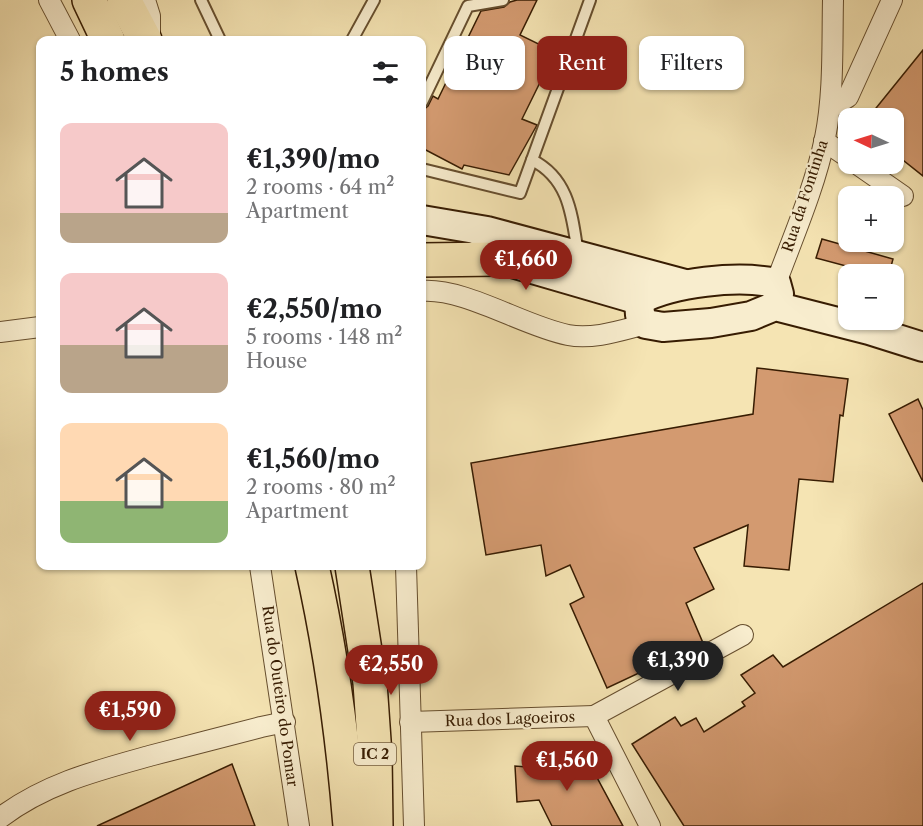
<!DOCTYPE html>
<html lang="en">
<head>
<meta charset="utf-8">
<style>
  :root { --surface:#fff; --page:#f2f2f2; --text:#202124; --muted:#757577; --accent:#8f2418 }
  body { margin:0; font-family:"Libre Caslon Text",serif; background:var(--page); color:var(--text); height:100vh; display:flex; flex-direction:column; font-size:22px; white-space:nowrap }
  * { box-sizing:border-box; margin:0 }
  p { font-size:20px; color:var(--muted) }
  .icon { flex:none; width:33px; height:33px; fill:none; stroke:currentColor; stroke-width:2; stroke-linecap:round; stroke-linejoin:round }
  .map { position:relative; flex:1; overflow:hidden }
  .panel { position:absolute; left:36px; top:36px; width:390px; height:534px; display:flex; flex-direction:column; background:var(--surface); border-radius:12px; box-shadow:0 2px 4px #0004 }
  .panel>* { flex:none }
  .top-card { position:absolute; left:444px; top:36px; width:388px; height:54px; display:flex; gap:12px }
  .needle { width:39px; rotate:274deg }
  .fabs { position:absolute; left:838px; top:108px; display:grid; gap:12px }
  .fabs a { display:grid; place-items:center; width:66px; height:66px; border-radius:12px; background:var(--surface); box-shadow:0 2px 4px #0004; font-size:30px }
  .price { position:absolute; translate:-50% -51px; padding:0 14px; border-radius:21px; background:var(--accent); color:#fff; font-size:20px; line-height:39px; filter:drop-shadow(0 2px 3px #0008) }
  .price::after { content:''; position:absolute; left:50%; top:36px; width:18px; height:14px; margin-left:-9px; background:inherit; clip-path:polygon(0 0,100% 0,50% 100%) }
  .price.selected { background:#222; color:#fff }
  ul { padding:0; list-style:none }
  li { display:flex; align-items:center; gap:18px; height:150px; padding:0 24px }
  li span { display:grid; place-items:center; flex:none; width:168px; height:120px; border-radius:12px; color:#555 }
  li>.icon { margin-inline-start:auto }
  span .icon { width:72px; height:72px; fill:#fffc; stroke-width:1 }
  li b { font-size:26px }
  h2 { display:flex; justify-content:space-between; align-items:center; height:72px; padding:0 24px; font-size:26px }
  .chip { padding:0 21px; border-radius:12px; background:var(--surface); box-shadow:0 2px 4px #0004; font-size:21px; line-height:54px }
  .chip.selected { background:var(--accent); color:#fff }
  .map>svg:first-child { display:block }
  .building { fill:#d39a70; stroke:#371c02; stroke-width:1.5 }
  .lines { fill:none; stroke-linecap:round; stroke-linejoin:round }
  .lane-casing { stroke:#664e2e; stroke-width:14 }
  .street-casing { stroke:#664e2e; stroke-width:22 }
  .secondary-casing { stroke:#371c02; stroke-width:32 }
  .highway-casing { stroke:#371c02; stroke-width:36 }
  .lane { stroke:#f8edce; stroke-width:10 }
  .street { stroke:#f8edce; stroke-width:20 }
  .secondary { stroke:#f8edce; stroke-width:28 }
  .highway { stroke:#f5e4b3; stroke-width:33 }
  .labels { text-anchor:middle; stroke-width:4.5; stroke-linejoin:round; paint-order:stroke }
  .shield { fill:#f8edce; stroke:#715b3f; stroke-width:1.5 }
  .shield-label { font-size:14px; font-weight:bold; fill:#371c02 }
  .street-label { font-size:15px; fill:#371c02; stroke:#f8edce }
</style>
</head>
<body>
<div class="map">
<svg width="923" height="826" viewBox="0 0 923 826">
  <rect width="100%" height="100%" fill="#f5e4b3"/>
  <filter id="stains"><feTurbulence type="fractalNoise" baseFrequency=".00333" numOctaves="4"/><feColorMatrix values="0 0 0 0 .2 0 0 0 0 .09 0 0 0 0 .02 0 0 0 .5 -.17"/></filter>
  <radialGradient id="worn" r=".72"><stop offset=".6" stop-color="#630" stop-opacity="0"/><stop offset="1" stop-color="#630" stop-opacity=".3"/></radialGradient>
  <!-- building -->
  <g class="building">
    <polygon points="517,0 537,0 520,35 555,52 522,119 537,125 509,175 464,165 462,169 422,148 422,111 428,106 433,96 438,99 481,11 504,7 510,2"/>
    <polygon points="923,50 923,176 894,153 894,118 868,118"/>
    <polygon points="822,239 893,259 889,274 876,274 816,258"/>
    <polygon points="757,368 848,379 843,416 840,415 833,482 799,479 789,570 744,566 748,525 694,548 714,589 686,603 703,643 607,688 570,604 584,597 570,565 546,576 541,545 486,555 471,463 753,414"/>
    <polygon points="918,399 923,410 923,482 889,414"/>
    <polygon points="923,583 923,826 684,826 632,744 675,717 681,726 696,718 704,732 745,706 742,702 755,693 741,675 773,655 783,667"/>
    <polygon points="580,746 623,826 552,826 539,800 517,802 515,766 540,768"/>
    <polygon points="232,764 255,826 97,826"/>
  </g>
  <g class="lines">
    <defs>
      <g id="lane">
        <polyline points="201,0 220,40"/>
        <polyline points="352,40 374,0"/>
        <polyline points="422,102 468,6 503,0"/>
        <path d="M532,160C570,179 572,217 578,254"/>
        <polyline points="422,169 520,193 590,0"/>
      </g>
      <g id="street">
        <polyline points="49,0 70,40"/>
        <polyline points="145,0 150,16 150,35"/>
        <polyline points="830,108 848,97 892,0"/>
        <polyline points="824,141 849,158"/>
        <polyline points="857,164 903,196"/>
        <path d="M776,283C793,237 815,187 825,138C834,93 832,46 833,0"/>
        <path d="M422,291C466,288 523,326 568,335C593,340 622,330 646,324"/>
        <polyline points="0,332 40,327"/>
        <polyline points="260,566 299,826"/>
        <polyline points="406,566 414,826"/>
        <polyline points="594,716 743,635"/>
        <polyline points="410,722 594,716 650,826"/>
        <path d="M0,818C46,783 99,770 153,755C189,746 225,736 261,727L285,722"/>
      </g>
      <g id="secondary">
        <polyline points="422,220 487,231 685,284"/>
        <path d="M477,255L498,259L639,300C673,282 737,275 776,283L779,294L775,306"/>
        <polyline points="639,300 640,315 646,324 663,327 711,323 751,316 775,306 869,330 923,347"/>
      </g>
      <g id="highway">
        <polyline points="89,0 108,40"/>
        <polyline points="124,0 145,40"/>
        <polyline points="422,260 498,259"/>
        <path d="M312,566C331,651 343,739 350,826"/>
        <polyline points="352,566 370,683 375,755 376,826"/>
      </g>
    </defs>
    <!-- lane casing -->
    <use href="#lane" class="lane-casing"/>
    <!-- street casing -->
    <use href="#street" class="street-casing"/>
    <!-- secondary casing -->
    <use href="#secondary" class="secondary-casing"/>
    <!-- highway casing -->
    <use href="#highway" class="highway-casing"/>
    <!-- lane -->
    <use href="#lane" class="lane"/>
    <!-- street -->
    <use href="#street" class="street"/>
    <!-- secondary -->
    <use href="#secondary" class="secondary"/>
    <!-- highway -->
    <use href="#highway" class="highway"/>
  </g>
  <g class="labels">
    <!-- shield labels -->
    <rect class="shield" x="354" y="743" width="42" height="22" rx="4.5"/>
    <g class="shield-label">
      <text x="375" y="759">IC 2</text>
    </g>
    <!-- street labels -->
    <g class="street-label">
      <text transform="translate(805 196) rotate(-72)" y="5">Rua da Fontinha</text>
      <text transform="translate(280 696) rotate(82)" y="5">Rua do Outeiro do Pomar</text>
      <text transform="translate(510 719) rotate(-2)" y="5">Rua dos Lagoeiros</text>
    </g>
  </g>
  <rect width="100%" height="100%" filter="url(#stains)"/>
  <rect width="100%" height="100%" fill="url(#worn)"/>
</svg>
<div class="fabs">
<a><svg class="needle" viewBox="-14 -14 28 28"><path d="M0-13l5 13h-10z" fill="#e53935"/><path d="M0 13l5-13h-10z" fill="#757577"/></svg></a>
<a>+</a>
<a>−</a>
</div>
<b class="price" style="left:526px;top:291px">€1,660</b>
<b class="price selected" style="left:678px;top:692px">€1,390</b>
<b class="price" style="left:391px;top:696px">€2,550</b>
<b class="price" style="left:130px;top:742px">€1,590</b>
<b class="price" style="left:567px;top:792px">€1,560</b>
<div class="top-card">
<a class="chip">Buy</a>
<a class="chip selected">Rent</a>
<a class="chip">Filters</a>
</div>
<section class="panel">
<h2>5 homes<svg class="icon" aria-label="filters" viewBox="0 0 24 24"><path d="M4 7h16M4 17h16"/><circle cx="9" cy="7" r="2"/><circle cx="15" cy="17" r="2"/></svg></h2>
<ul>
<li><span style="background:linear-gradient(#f6c9c9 75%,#b9a48a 0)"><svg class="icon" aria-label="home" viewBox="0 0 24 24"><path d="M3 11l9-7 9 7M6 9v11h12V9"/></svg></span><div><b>€1,390/mo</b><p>2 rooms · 64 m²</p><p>Apartment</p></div></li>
<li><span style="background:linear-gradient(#f6c9c9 60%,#b9a48a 0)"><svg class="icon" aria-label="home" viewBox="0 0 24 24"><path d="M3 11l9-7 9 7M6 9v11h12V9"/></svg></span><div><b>€2,550/mo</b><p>5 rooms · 148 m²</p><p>House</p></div></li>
<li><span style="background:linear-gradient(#ffd9b3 65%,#8fb573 0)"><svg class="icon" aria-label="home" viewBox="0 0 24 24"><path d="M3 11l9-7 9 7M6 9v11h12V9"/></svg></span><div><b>€1,560/mo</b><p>2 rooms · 80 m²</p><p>Apartment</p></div></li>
</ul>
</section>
</div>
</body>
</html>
